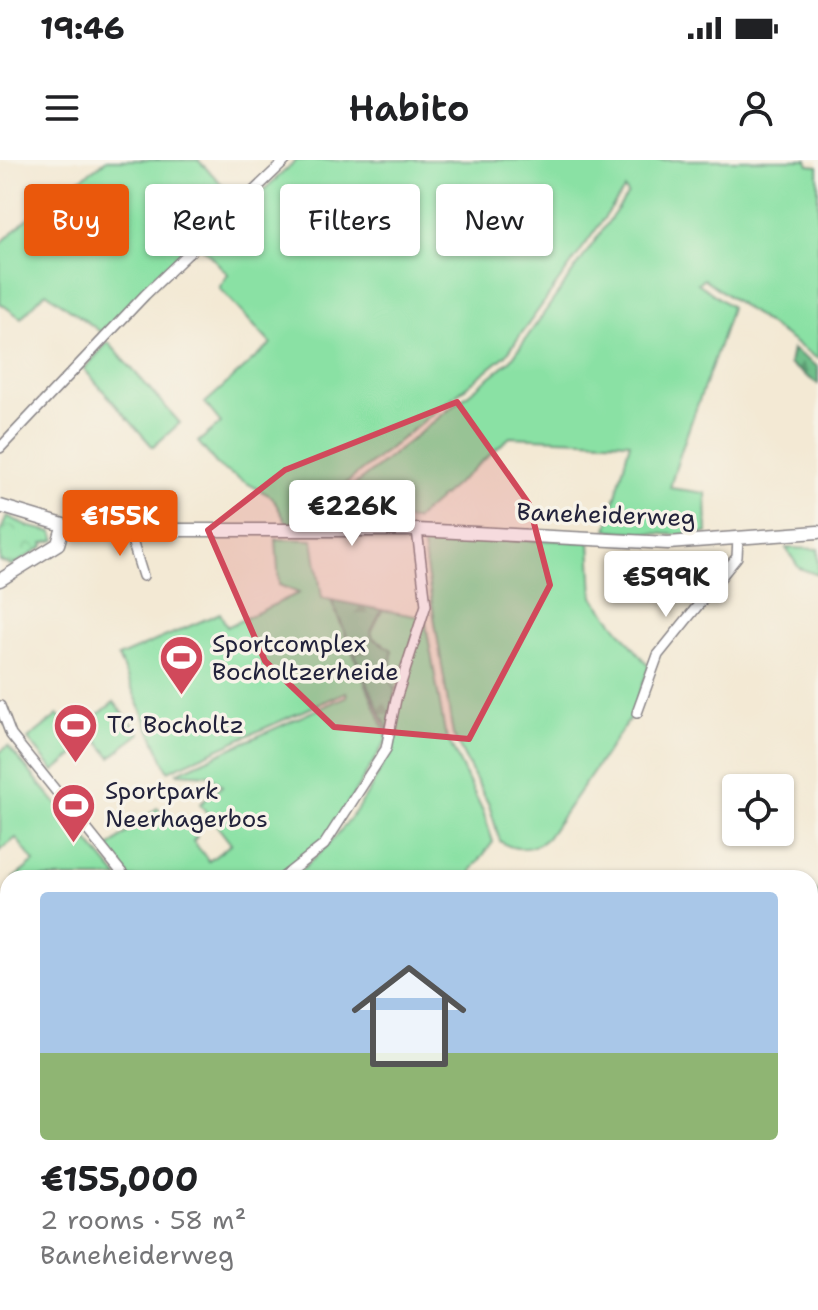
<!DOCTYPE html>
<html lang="en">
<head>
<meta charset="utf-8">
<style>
  :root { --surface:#fff; --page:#f6f6f6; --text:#202124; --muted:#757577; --line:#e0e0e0; --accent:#ea580c }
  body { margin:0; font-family:"Shantell Sans",sans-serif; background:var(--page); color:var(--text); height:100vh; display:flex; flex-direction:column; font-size:30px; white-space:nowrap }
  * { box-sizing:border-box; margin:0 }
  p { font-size:26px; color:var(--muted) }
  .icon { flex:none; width:44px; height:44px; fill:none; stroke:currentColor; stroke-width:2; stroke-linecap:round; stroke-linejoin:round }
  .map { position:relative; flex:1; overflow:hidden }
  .panel { position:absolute; left:0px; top:710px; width:818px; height:440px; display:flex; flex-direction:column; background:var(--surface); border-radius:24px 24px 0 0; box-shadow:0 2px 6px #0004 }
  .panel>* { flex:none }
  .top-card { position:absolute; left:24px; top:24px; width:770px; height:72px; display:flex; gap:16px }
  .fabs { position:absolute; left:722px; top:614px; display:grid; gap:16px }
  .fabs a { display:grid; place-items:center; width:72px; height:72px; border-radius:8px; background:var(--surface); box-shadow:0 2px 6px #0004; font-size:40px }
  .price { position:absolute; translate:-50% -68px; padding:0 18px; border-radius:8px; background:#fff; color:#222; font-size:26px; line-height:52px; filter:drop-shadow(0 2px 4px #0008) }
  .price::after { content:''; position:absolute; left:50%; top:48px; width:24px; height:18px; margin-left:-12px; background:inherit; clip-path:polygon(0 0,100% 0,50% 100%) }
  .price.active { background:var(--accent); color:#fff }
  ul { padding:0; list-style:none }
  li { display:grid; align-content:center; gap:16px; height:424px; padding:0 40px }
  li+li { border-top:2px solid var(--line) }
  li span { display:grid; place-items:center; height:248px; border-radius:8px; color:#555 }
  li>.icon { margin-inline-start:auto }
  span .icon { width:144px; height:144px; fill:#fffc; stroke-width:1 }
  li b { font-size:34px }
  .chip { padding:0 28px; border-radius:8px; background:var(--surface); box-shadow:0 2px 6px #0004; font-size:28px; line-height:72px }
  .chip.active { background:var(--accent); color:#fff }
  .status { display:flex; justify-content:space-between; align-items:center; height:56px; padding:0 40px; background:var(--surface); direction:ltr }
  .status svg { height:22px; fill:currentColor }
  header { display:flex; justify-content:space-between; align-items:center; height:104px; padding:0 40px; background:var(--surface); font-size:36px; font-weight:600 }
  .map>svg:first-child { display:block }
  .grass { fill:#8ae1a4; stroke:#568270; stroke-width:2 }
  .forest { fill:url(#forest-firs); stroke:#487062; stroke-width:2 }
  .park { fill:url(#park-crowns); stroke:#568270; stroke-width:2 }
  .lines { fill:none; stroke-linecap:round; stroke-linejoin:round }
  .street-casing { stroke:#8a8688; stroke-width:12 }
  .secondary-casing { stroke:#8a8688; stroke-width:15 }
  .primary-casing { stroke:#8a8688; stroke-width:17 }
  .street { stroke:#fff; stroke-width:9 }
  .secondary { stroke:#fff; stroke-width:12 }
  .primary { stroke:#fff; stroke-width:14 }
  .marked { fill:#d1495b; fill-opacity:0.2; stroke:#d1495b; stroke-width:6; stroke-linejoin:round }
  .labels { text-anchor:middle; stroke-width:7; stroke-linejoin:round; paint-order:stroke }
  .street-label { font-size:24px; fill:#22223b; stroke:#f7f3e8 }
  .poi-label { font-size:24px; fill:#22223b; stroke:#f7f3e8; text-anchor:start }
</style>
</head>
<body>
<div class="status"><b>19:46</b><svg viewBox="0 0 49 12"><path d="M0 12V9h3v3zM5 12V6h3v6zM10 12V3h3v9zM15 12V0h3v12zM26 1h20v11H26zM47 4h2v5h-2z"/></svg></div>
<header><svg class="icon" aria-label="menu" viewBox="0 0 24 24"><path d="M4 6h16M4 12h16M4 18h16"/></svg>Habito<svg class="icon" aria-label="person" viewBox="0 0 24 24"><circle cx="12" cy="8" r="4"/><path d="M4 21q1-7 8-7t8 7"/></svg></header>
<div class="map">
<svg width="818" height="1150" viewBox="0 0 818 1150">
  <defs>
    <pattern id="forest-firs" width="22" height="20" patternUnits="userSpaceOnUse" patternTransform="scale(2)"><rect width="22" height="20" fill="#6fbf8a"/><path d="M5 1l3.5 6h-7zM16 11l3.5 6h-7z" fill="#5b9b72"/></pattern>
    <pattern id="park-crowns" width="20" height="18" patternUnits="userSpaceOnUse" patternTransform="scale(2)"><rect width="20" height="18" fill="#8ae1a4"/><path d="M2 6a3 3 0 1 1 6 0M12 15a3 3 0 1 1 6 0" fill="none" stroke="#77c18e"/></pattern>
  </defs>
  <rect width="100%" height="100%" fill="#f7f3e8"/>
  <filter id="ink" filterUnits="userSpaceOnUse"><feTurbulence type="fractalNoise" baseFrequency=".0125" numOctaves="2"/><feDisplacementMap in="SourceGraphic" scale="16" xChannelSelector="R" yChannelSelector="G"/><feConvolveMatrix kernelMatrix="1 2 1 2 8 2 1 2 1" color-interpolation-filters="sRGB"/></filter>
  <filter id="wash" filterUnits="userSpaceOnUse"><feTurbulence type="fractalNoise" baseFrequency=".006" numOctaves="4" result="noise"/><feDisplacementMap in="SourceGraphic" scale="32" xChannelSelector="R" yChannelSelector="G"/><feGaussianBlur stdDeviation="1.8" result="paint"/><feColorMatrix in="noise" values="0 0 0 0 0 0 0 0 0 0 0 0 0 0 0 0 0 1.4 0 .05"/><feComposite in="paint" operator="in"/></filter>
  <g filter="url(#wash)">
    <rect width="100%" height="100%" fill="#f3e9d4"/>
    <!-- grass -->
    <g class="grass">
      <polygon points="107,0 198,0 239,41 105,175 46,132 21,158 0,143 0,84 38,49"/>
      <path d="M297,0H807L809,5L818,6V199L704,119L698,123L731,147C714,209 686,266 670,328L706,333L707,373L679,375L607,370L630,282L510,277L415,360L324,358L327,347L511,200L628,34L625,29L506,195L315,348L288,365L272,337L220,308L198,282L221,263L205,243L271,184L219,128L228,114L201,86Z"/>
      <polygon points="108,182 180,263 153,287 84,209"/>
      <polygon points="276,379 313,380 322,438 331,440 388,578 325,681 281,718 130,718 108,688 157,648 177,666 183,661 197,677 193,681 209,701 231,684 200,644 222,626 210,615 176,613 347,536 346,532 168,611 118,497 220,453 227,467 299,433 279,425"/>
      <path d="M548,380L590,382L593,437L649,507L631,557L547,678C535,690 514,692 500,681L489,645L453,575L422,381Z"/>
      <polygon points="786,388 818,389 818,415 799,408"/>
      <polygon points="382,450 420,457 395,531 390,517 392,505 383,483 373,478 371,472"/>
      <path d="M425,459L445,573L483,651L493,682L471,711L476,718H291C333,686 369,641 389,591C397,569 395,546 401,524C407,502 418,480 425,459Z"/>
      <polygon points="114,542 140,573 111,597 85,565"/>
      <polygon points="58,555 84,587 54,611 28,579"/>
      <polygon points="8,586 119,718 14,718 34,702 16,678 0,691 0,592"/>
      <polygon points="818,730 818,1040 810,1045 810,737"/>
      <polygon points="275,1142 651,1142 640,1150 270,1150"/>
      <polygon points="660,1142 774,1142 765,1150 649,1150"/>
    </g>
    <!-- forest -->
    <g class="forest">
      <polygon points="792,189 818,207 818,224 789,204"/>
      <polygon points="331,440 382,450 371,472 373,478 392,490 390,517 395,531 389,573"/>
    </g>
    <!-- park -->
    <polygon class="park" points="7,356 30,367 53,372 56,380 43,383 44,386 12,406 0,401 0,373"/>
  </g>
  <g filter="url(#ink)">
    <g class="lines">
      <defs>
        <g id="street">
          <polyline points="0,288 145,135 286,0"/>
          <polyline points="129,371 143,416"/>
          <polyline points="0,546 11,575 126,718"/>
          <polyline points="637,553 658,495 737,397 738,378"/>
          <polyline points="282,718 324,685 386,589 396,539 426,445 417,370"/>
          <polyline points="0,779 8,788"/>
        </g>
        <g id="secondary">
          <polyline points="0,346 80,370 417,370 668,383 818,372"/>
          <polyline points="0,420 58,384 63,367"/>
        </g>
        <g id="primary">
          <polyline points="810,1109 818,1097"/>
          <polyline points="810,1130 818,1120"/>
          <polyline points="775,1150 783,1142"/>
          <polyline points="793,1150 800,1142"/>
        </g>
      </defs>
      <!-- street casing -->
      <use href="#street" class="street-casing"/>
      <!-- secondary casing -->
      <use href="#secondary" class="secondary-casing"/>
      <!-- primary casing -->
      <use href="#primary" class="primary-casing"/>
      <!-- street -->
      <use href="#street" class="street"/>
      <!-- secondary -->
      <use href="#secondary" class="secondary"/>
      <!-- primary -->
      <use href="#primary" class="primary"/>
    </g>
  </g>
  <!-- marked area -->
  <path class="marked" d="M457,242L529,344L550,425L469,579L334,567L265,501L208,370L285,310Z"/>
  <!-- icons -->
  <defs>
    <symbol id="stadium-pin" viewBox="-11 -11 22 30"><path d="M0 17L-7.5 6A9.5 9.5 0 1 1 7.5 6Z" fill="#d1495b" stroke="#f7f3e8"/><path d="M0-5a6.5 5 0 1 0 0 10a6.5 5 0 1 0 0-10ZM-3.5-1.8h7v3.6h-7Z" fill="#fff"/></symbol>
  </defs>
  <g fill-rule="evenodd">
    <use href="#stadium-pin" x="156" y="472" width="51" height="69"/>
    <use href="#stadium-pin" x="50" y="540" width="51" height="69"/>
    <use href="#stadium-pin" x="48" y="620" width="51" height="69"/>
  </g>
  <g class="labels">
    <!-- street labels -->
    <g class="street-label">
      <text transform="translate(606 355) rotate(2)" y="8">Baneheiderweg</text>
    </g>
    <!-- poi labels -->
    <g class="poi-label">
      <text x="212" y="492">Sportcomplex<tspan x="212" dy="28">Bocholtzerheide</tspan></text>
      <text x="107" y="573">TC Bocholtz</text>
      <text x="105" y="639">Sportpark<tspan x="105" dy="28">Neerhagerbos</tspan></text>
    </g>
  </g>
</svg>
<div class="fabs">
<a><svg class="icon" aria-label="locate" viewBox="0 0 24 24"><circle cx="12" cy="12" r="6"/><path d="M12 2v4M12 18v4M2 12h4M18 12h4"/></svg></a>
</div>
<b class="price" style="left:352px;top:388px">€226K</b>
<b class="price active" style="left:120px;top:398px">€155K</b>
<b class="price" style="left:666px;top:459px">€599K</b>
<div class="top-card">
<a class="chip active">Buy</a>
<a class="chip">Rent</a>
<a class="chip">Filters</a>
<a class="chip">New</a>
</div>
<section class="panel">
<ul>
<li><span style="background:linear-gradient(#a9c7e8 65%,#8fb573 0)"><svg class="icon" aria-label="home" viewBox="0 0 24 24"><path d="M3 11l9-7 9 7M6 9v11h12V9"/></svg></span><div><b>€155,000</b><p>2 rooms · 58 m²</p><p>Baneheiderweg</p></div></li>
</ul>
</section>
</div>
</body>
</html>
